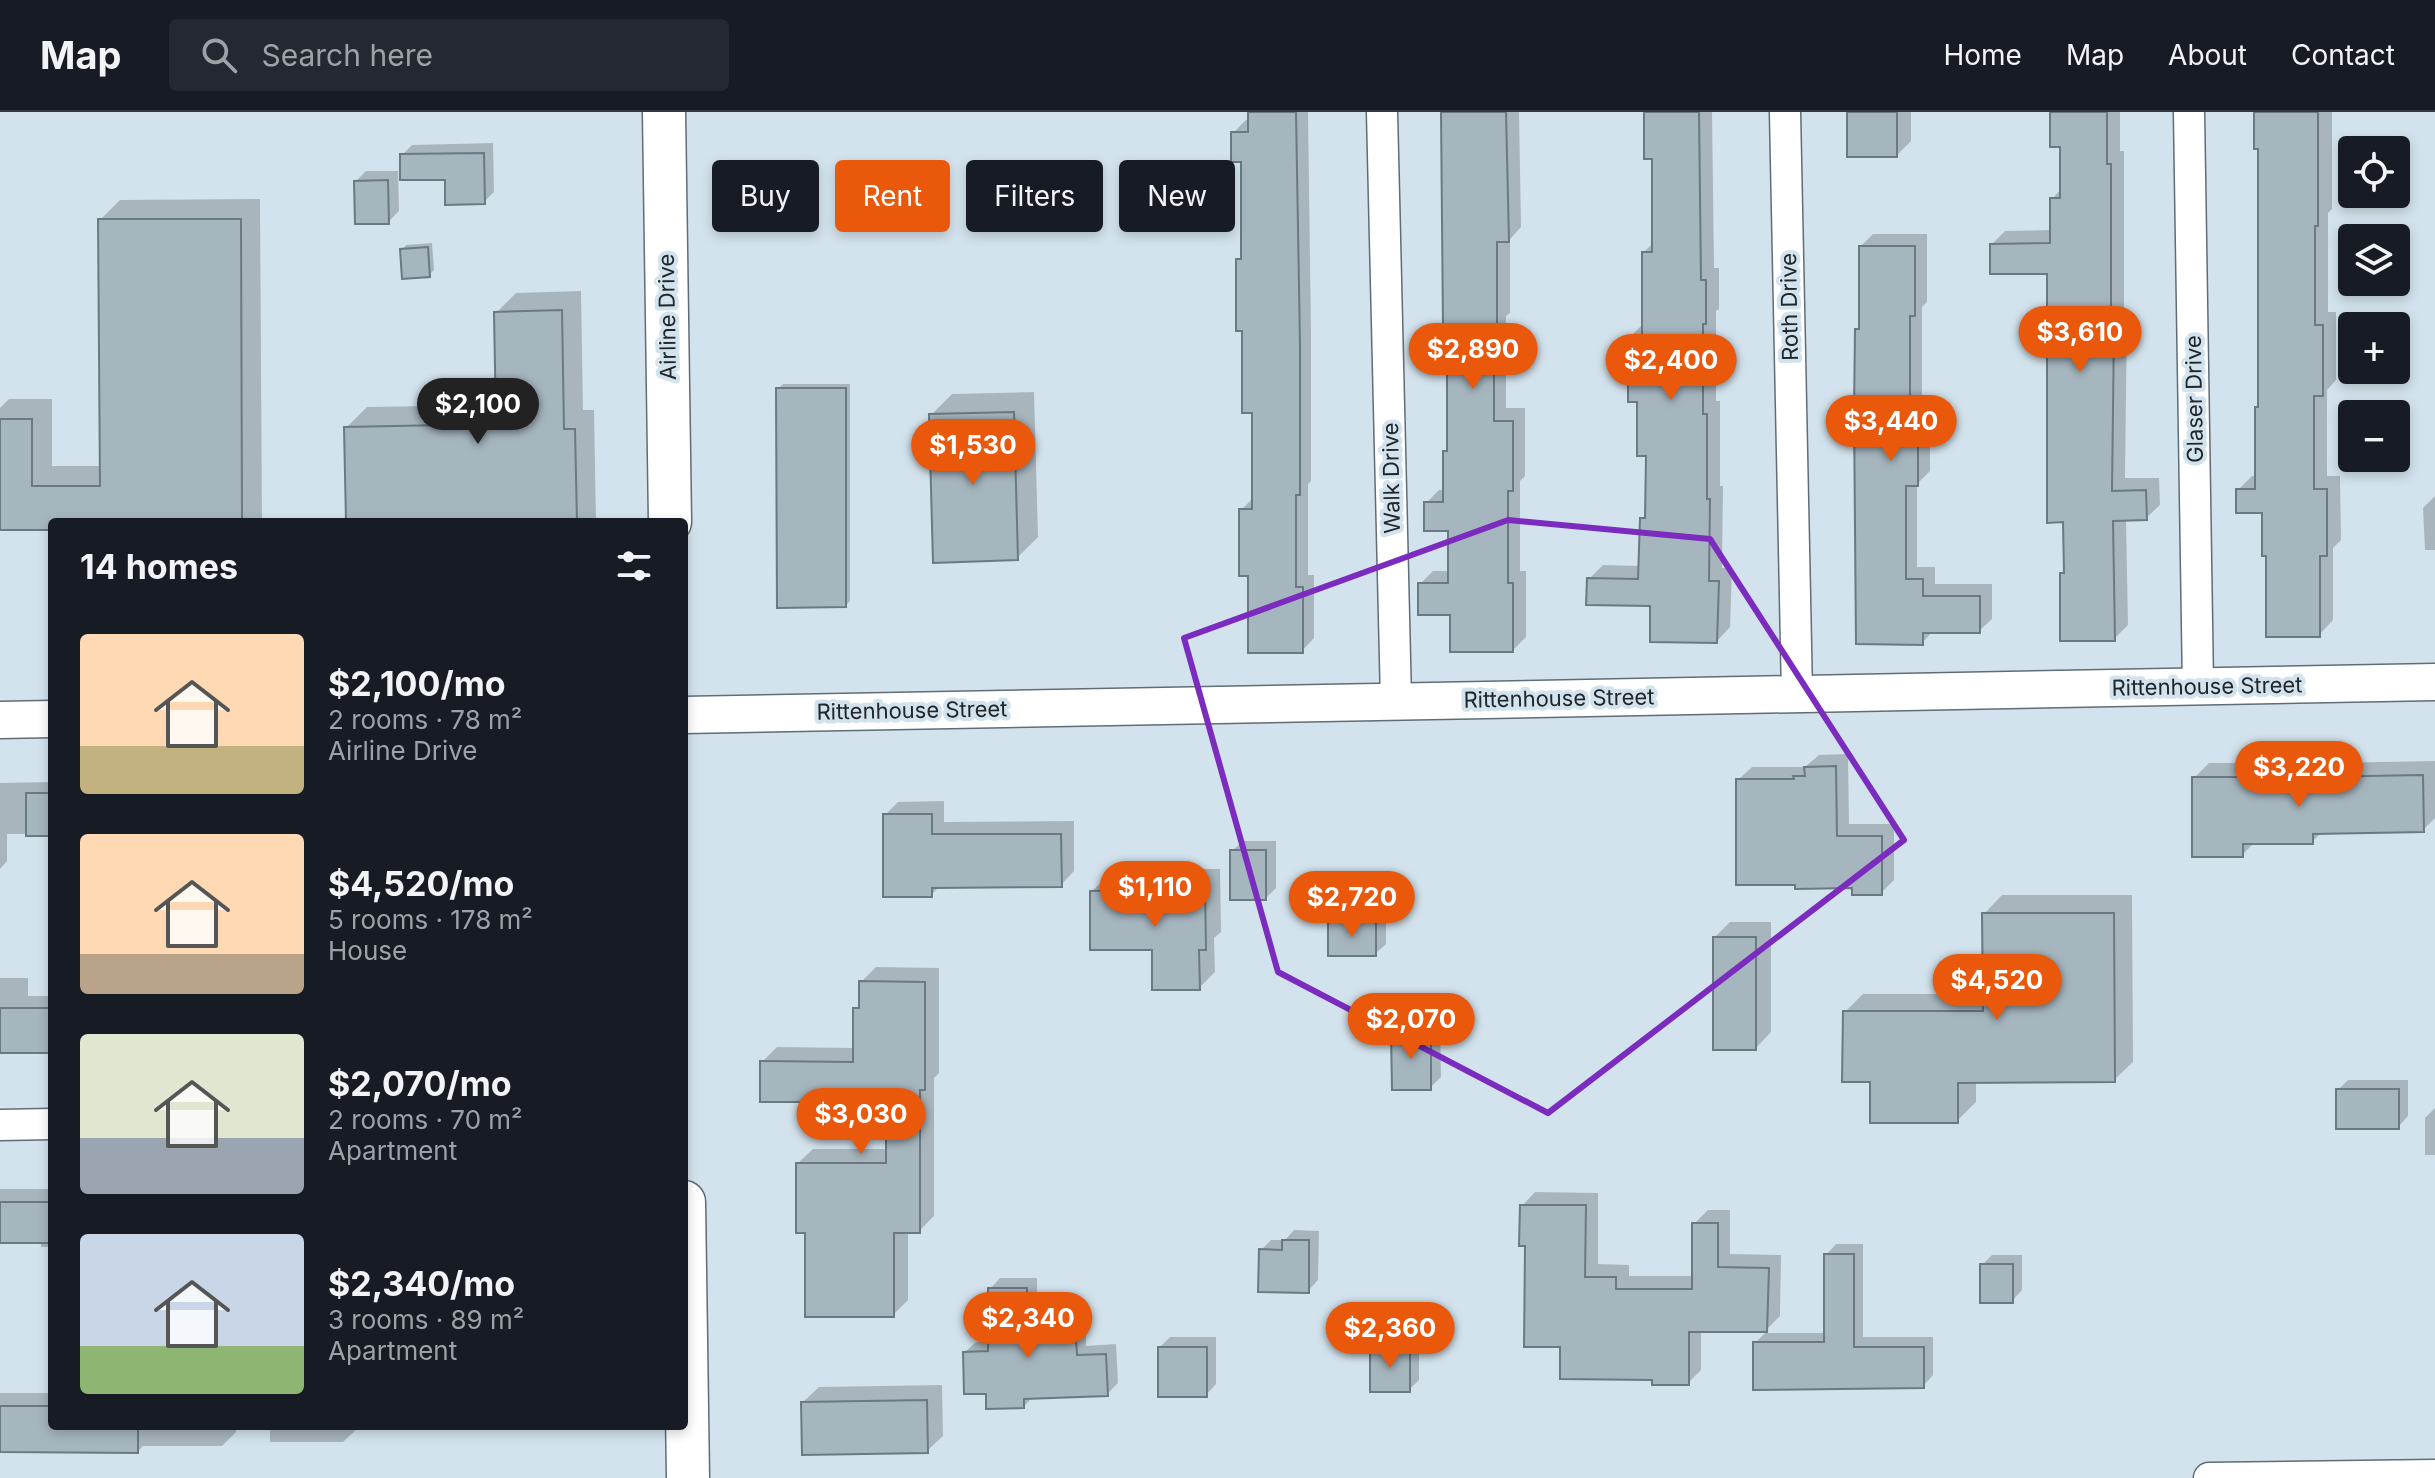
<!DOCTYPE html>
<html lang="en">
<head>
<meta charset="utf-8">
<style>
  :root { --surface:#171b24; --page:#242831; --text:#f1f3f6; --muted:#9ea1a6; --line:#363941; --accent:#ea580c }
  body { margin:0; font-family:Inter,sans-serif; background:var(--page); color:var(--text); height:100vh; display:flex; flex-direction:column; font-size:30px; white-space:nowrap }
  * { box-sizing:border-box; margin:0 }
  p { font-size:26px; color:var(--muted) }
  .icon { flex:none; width:44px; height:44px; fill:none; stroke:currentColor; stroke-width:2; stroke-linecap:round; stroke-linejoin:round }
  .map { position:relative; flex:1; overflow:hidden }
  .side { position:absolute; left:48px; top:406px; width:640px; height:912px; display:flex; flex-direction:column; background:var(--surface); border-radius:8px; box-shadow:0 4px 12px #0003 }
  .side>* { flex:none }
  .guide { position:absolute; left:712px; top:48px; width:760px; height:72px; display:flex; gap:16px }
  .fabs { position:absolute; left:2338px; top:24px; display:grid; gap:16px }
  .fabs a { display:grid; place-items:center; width:72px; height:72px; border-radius:8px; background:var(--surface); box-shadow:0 4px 12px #0003; font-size:40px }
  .price { position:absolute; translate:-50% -68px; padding:0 18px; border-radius:28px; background:var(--accent); color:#fff; font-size:26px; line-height:52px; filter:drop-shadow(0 2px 4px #0008) }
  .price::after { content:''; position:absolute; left:50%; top:48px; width:24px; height:18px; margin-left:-12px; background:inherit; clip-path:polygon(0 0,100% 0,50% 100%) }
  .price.active { background:#222; color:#fff }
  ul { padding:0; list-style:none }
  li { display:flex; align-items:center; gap:24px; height:200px; padding:0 32px }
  li span { display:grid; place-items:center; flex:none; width:224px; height:160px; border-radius:8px; color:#555 }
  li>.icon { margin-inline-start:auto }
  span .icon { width:96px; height:96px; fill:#fffc; stroke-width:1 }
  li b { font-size:34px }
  h2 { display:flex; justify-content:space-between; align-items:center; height:96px; padding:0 32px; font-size:34px }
  .chip { padding:0 28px; border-radius:8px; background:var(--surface); box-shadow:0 4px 12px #0003; font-size:28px; line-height:72px }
  .chip.active { background:var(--accent); color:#fff }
  header { display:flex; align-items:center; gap:48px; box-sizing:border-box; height:112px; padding:0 40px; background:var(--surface); border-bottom:2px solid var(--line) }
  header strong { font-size:38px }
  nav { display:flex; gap:44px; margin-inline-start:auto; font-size:28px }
  .search { width:560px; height:72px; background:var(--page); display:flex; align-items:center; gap:20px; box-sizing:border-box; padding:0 28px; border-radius:8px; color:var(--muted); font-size:30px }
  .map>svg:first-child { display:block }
  .shadow { fill:#0003 }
  .building { fill:#a6b6bf; stroke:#6a7982; stroke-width:2 }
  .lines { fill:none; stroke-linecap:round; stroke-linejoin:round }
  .minor-casing { stroke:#5f6d76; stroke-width:33 }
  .tertiary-casing { stroke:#5f6d76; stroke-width:39 }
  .secondary-casing { stroke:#5f6d76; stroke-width:45 }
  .minor { stroke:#fff; stroke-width:30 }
  .tertiary { stroke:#fff; stroke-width:36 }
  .secondary { stroke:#fff; stroke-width:42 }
  .marked { fill:none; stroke:#7b2cbf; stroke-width:6; stroke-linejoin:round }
  .labels { text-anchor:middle; stroke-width:8; stroke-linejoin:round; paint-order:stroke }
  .street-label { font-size:22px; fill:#20262a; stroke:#d3e3ed }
</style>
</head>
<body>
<header>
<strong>Map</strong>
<div class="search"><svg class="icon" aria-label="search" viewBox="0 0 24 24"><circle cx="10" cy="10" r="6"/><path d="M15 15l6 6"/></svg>Search here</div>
<nav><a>Home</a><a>Map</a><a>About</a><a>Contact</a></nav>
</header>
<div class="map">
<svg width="2435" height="1366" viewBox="0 0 2435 1366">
  <rect width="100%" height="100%" fill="#d3e3ed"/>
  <!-- shadow -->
  <g class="shadow">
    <polygon points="1250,0 1308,0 1311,219 1311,369 1308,372 1308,463 1314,463 1314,526 1302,539 1250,462 1241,398 1254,385 1254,299 1244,217 1238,148 1243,144 1243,48 1233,21 1246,8 1250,8"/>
    <polygon points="1444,0 1519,0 1521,115 1510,127 1510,201 1506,204 1506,296 1525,296 1525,364 1520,369 1520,459 1526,459 1526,525 1513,538 1452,501 1420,472 1433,459 1450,459 1450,417 1426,391 1439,378 1445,378 1445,340 1449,336"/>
    <polygon points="1646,0 1712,0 1714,156 1719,156 1719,197 1716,199 1716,289 1720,289 1720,374 1723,374 1722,456 1732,456 1730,515 1717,529 1652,492 1589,467 1603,453 1641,454 1642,407 1647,402 1649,342 1630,225 1644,211 1644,140 1654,130 1654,45"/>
    <polygon points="1849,0 1911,0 1911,29 1897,43"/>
    <polygon points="2052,0 2120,0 2120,39 2124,39 2124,202 2127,202 2125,366 2159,366 2160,393 2146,406 2126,407 2128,513 2114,527 2062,462 2066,458 2065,408 2049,160 1992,132 2005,119 2052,118 2052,87 2062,76 2062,33"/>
    <polygon points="2256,0 2332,0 2332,97 2328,101 2328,200 2336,200 2336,268 2327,278 2327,364 2340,364 2341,428 2333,436 2333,508 2319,523 2268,442 2264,399 2238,378 2252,364 2257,364 2257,295 2260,293 2260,35"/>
    <polygon points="493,31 494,80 484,90 402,43 412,33"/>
    <polygon points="366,59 398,59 399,99 388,110 356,69"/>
    <polygon points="260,87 262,410 52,410 52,416 0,416 0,296 9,287 52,287 52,354 102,354 100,108 120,88"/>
    <polygon points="1873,122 1927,122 1927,190 1922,195 1922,288 1930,288 1930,359 1917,372 1917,455 1935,455 1935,472 1992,472 1992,507 1979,519 1933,519 1922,531 1858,530 1857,218 1861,214 1861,134"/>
    <polygon points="432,131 434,158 429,163 402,138 406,133"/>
    <polygon points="581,179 583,298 594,298 596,410 348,410 347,315 367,295 498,293 496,201 516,181"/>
    <polygon points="783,272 850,272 850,489 846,493 778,277"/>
    <polygon points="1034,280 1038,425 1017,446 931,303 952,282"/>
    <polygon points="2435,384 2435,438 2425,438 2423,396"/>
    <polygon points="1848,642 1849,712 1894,712 1894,768 1881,781 1854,774 1738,668 1752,655 1805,655 1819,643"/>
    <polygon points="2286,647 2326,647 2326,651 2435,649 2435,706 2423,718 2322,720 2312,730 2255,730 2242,743 2194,666 2209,651 2281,651"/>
    <polygon points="52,670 52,722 7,722 7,749 0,757 0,671"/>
    <polygon points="944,689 944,710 1074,709 1074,759 1061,773 940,774 931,783 885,703 898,690"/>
    <polygon points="1243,729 1276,729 1276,776 1266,786 1232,739"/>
    <polygon points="1165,757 1220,757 1221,820 1214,826 1215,860 1199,876 1092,779 1108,764 1158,763"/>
    <polygon points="2002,783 2132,783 2133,950 2114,968 1976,969 1976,990 1957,1009 1872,968 1845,900 1863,882 1985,882 1984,802"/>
    <polygon points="1340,801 1386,801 1386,832 1375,842 1330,811"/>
    <polygon points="1730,810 1771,810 1771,920 1756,936 1715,825"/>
    <polygon points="876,855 939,856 939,961 934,966 934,1104 919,1119 908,1119 908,1188 893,1203 807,1119 798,1051 813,1037 888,1037 888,976 841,976 829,988 762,950 777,935 855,936 855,897 861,892 861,870"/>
    <polygon points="0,866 28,866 28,884 52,884 52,939 0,942"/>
    <polygon points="1440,910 1441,965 1430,976 1393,921 1404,911"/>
    <polygon points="2348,968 2408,968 2408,1004 2398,1015 2338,978"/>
    <polygon points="2435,996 2435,1043 2425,1043 2425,1006"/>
    <polygon points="0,1077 52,1077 52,1135 41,1135 41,1129 0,1129"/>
    <polygon points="1535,1080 1598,1081 1598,1152 1629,1153 1629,1164 1694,1164 1694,1112 1708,1098 1730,1098 1730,1142 1781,1143 1780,1204 1766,1218 1701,1218 1701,1258 1688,1271 1654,1266 1562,1233 1527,1132 1522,1094"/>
    <polygon points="1294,1118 1319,1119 1318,1168 1308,1179 1261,1138 1271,1128 1285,1128"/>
    <polygon points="1836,1132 1863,1132 1863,1225 1933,1225 1933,1263 1923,1274 1755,1231 1765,1221 1826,1221 1826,1143"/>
    <polygon points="1992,1143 2022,1143 2022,1178 2012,1189 1982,1153"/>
    <polygon points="1000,1166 1037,1166 1037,1221 1086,1219 1086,1234 1116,1232 1118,1271 1107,1282 1033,1285 1023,1295 988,1280 965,1240 976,1230 990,1230 990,1177"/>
    <polygon points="1170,1225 1216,1225 1216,1272 1206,1283 1160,1235"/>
    <polygon points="1382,1228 1419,1228 1419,1268 1409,1278 1372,1238"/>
    <polygon points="942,1273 943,1324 927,1339 803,1290 819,1275"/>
    <polygon points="0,1281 52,1281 52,1314 236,1314 236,1320 222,1334 143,1334 138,1339 0,1339"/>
    <polygon points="270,1314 359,1314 359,1315 343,1330 270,1330"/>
  </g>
  <!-- building -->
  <g class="building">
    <polygon points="1248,0 1296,0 1300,233 1300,383 1296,383 1296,475 1303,475 1303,541 1248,541 1248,464 1239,464 1239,397 1252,397 1252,301 1242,301 1242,219 1236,219 1236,147 1241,147 1241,50 1231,50 1231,20 1248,20"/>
    <polygon points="1441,0 1506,0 1509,130 1497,130 1497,216 1494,216 1494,309 1513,309 1513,379 1508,379 1508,471 1513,471 1513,540 1450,540 1450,503 1418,503 1418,471 1448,471 1448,419 1424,419 1424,390 1443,390 1443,339 1447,339 1447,216 1443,216"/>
    <polygon points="1644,0 1699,0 1701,168 1706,168 1706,212 1703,212 1703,302 1707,302 1707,387 1710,387 1709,469 1719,469 1717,531 1650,530 1650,494 1586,493 1587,466 1638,467 1640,406 1645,406 1646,344 1637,344 1637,290 1628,290 1628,224 1642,224 1642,140 1652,140 1652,47 1644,47"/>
    <rect x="1847" y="0" width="50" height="45"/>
    <polygon points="2050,0 2107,0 2107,52 2111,52 2111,215 2114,215 2112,379 2146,378 2147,408 2113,409 2115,529 2060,529 2060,461 2064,461 2063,410 2047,411 2047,162 1990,162 1990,132 2050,131 2050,86 2060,86 2060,35 2050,35"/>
    <polygon points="2254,0 2318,0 2318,114 2315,114 2315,213 2323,213 2323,284 2314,284 2314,377 2327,377 2327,444 2320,444 2320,525 2266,525 2266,444 2262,444 2262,401 2236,401 2236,377 2255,377 2255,295 2258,295 2258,37 2254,37"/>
    <polygon points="484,41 485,92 445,93 445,68 400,68 400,42"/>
    <polygon points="388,68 389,112 355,112 354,69"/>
    <polygon points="98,107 241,107 242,410 52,410 52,418 0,418 0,307 32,307 32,374 100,374"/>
    <polygon points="1859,134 1915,134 1915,204 1910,204 1910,300 1918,300 1918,374 1906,374 1906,467 1923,467 1923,484 1980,484 1980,521 1923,521 1923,533 1856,532 1854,300 1855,217 1859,217"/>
    <polygon points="428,135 430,165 402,167 400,137"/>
    <polygon points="562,198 564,317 575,317 577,410 346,410 344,315 496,312 494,200"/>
    <polygon points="776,276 846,276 846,495 777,496"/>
    <polygon points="1014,300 1018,448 933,451 929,302"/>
    <polygon points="1836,654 1837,724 1882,724 1882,783 1852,783 1852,776 1795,777 1795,773 1736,773 1736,667 1794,667 1793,664 1805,664 1804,655"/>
    <polygon points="2269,660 2313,660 2313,665 2423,663 2424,720 2313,722 2313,732 2243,732 2243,745 2192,745 2192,665 2269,665"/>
    <rect x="26" y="681" width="26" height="43"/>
    <polygon points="883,702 932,702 932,722 1061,722 1062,775 932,776 932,785 883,785"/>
    <rect x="1230" y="738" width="36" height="50"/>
    <polygon points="1147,772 1205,772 1206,838 1199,838 1200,878 1152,878 1152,838 1090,838 1090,779 1147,778"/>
    <polygon points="1982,801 2114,801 2115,970 1958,971 1958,1011 1870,1011 1870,970 1842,970 1843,899 1983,899"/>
    <rect x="1328" y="810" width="48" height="34"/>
    <rect x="1713" y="825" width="43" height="113"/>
    <polygon points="859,869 925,870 925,978 920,978 920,1121 894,1121 894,1205 805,1205 805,1121 796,1121 796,1051 886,1051 886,978 830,978 830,990 760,990 760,949 853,950 853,896 859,896"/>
    <rect x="0" y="896" width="52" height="45"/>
    <polygon points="1391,920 1431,920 1431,978 1392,978"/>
    <rect x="2336" y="977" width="63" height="40"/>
    <rect x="0" y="1090" width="52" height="41"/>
    <polygon points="1520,1093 1586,1093 1585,1165 1616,1165 1616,1177 1692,1177 1692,1111 1718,1111 1718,1155 1769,1156 1767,1220 1689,1220 1689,1273 1652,1273 1652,1268 1560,1267 1560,1235 1524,1235 1525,1134 1519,1134"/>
    <polygon points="1282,1128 1309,1128 1309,1181 1258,1180 1259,1137 1282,1138"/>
    <polygon points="1824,1142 1854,1142 1854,1235 1924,1235 1924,1276 1753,1278 1753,1230 1824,1230"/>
    <rect x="1980" y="1152" width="33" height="39"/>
    <polygon points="988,1176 1027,1176 1027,1230 1076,1228 1077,1243 1106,1242 1108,1284 1024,1287 1024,1296 986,1297 986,1282 964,1282 963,1240 988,1239"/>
    <rect x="1158" y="1235" width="49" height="50"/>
    <rect x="1370" y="1237" width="40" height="43"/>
    <polygon points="927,1288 928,1341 802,1343 801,1290"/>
    <polygon points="0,1294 52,1294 52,1314 138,1314 138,1341 0,1340"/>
  </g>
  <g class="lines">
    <defs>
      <g id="minor">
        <polyline points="1382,0 1396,589"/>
        <polyline points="1785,0 1797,582"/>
        <polyline points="2189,0 2198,575"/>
        <polyline points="0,1013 52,1012"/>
        <polyline points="2209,1366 2435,1363"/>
      </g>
      <g id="tertiary">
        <polyline points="684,603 2435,570"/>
        <polyline points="0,608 52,607"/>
      </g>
      <g id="secondary">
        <polyline points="664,0 670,410"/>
        <polyline points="684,1090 688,1366"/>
      </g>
    </defs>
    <!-- minor casing -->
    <use href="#minor" class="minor-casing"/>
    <!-- tertiary casing -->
    <use href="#tertiary" class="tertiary-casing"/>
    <!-- secondary casing -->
    <use href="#secondary" class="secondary-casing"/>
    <!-- minor -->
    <use href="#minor" class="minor"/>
    <!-- tertiary -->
    <use href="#tertiary" class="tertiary"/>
    <!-- secondary -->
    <use href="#secondary" class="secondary"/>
  </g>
  <!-- marked area -->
  <path class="marked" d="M1508,408L1710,427L1904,728L1548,1001L1278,860L1184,526Z"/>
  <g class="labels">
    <!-- street labels -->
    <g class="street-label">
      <text transform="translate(1789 195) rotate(-91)" y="8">Roth Drive</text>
      <text transform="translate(667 205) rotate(-91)" y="8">Airline Drive</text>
      <text transform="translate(2194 287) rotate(-91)" y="8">Glaser Drive</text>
      <text transform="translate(1391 366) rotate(-91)" y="8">Walk Drive</text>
      <text transform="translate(2207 574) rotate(-1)" y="8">Rittenhouse Street</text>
      <text transform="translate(1559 586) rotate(-1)" y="8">Rittenhouse Street</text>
      <text transform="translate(912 598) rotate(-1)" y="8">Rittenhouse Street</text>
    </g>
  </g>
</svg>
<div class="fabs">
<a><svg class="icon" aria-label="locate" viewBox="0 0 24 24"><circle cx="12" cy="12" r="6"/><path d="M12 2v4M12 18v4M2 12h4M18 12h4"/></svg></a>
<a><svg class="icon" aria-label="layers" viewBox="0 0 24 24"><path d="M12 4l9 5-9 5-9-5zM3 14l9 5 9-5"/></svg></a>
<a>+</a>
<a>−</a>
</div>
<b class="price" style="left:2080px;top:262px">$3,610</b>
<b class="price" style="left:1473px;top:279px">$2,890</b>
<b class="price" style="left:1671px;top:290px">$2,400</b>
<b class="price active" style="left:478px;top:334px">$2,100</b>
<b class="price" style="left:1891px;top:351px">$3,440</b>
<b class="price" style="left:973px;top:375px">$1,530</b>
<b class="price" style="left:2299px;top:697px">$3,220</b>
<b class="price" style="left:1155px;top:817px">$1,110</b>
<b class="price" style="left:1352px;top:827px">$2,720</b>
<b class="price" style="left:1997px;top:910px">$4,520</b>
<b class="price" style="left:1411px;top:949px">$2,070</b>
<b class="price" style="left:861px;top:1044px">$3,030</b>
<b class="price" style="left:1028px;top:1248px">$2,340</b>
<b class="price" style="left:1390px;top:1258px">$2,360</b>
<div class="guide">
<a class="chip">Buy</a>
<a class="chip active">Rent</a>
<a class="chip">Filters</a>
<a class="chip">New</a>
</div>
<section class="side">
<h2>14 homes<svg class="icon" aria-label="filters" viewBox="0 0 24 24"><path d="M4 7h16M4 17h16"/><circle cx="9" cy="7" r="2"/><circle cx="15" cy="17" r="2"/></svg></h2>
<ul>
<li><span style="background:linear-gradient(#ffd9b3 70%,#c2b280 0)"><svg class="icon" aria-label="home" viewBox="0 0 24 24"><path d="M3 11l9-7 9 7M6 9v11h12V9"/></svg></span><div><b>$2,100/mo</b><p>2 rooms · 78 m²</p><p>Airline Drive</p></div></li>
<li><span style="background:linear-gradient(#ffd9b3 75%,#b9a48a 0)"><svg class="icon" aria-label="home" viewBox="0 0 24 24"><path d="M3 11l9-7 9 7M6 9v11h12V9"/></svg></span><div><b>$4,520/mo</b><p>5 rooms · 178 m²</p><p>House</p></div></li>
<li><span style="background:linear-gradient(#dfe7d0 65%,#9aa5b1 0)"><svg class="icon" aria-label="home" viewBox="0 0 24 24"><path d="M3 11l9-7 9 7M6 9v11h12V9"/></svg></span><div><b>$2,070/mo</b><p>2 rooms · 70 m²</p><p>Apartment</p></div></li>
<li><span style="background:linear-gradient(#c9d6e8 70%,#8fb573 0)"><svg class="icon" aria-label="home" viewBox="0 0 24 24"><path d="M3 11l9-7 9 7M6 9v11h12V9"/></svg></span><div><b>$2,340/mo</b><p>3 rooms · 89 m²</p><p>Apartment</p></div></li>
</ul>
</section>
</div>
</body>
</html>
